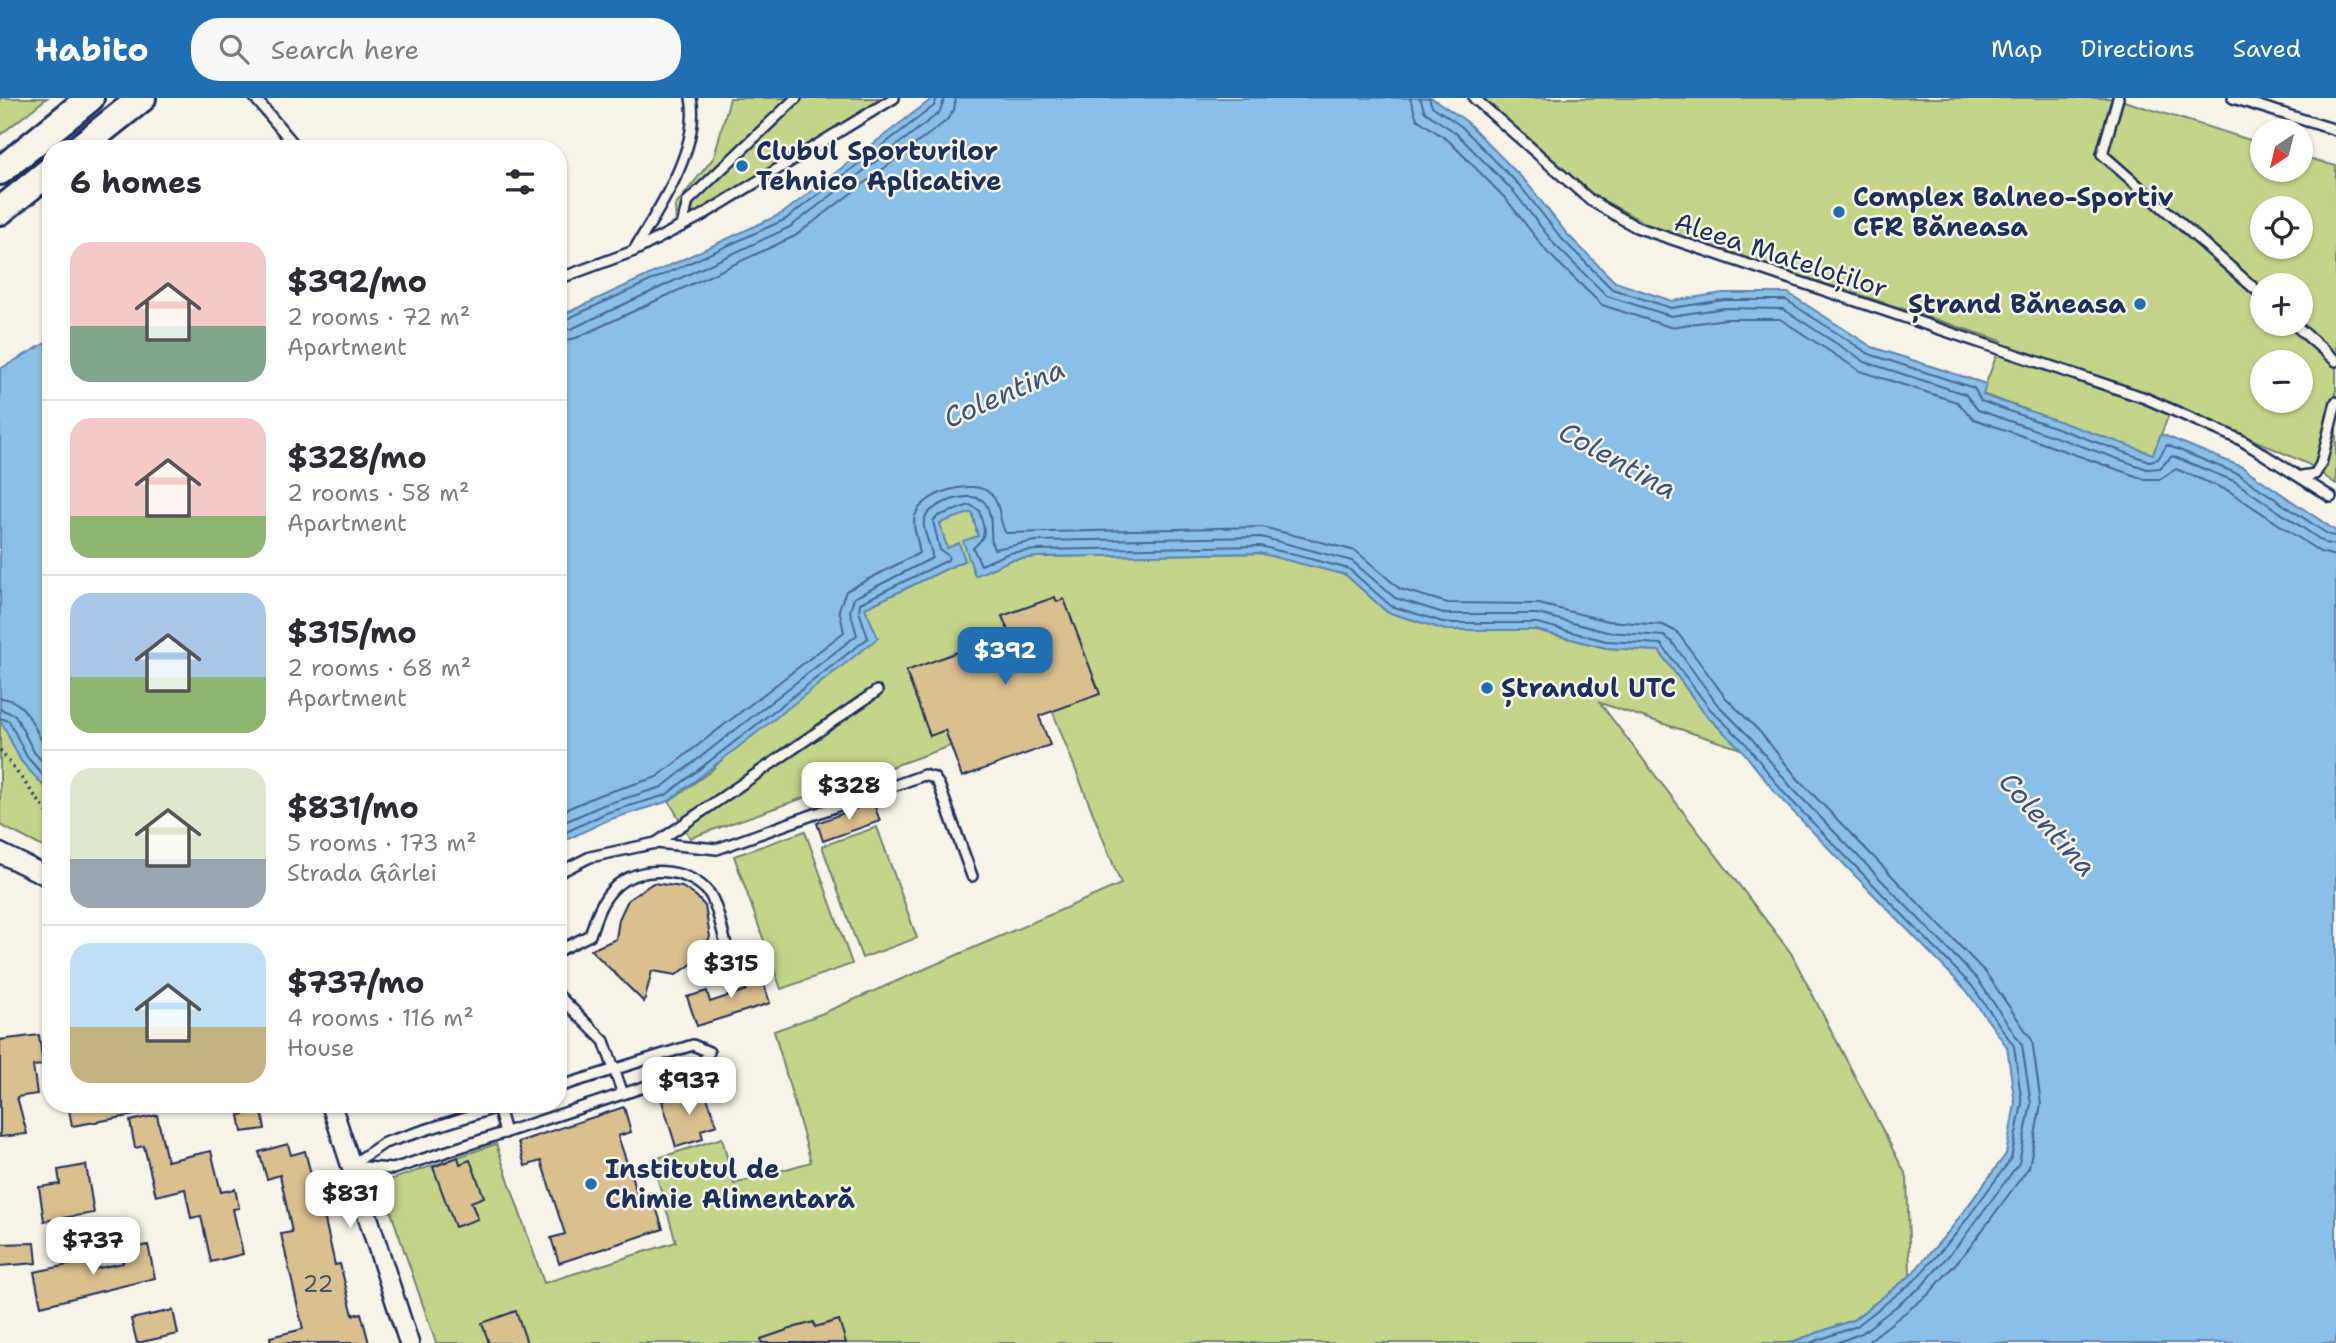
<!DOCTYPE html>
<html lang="en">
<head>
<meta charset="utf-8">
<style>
  :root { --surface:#fff; --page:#f7f7f7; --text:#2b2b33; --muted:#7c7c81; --line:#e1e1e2; --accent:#1f6fb2 }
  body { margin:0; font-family:"Shantell Sans",sans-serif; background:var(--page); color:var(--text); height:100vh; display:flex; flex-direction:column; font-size:26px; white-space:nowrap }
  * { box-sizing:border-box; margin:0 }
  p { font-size:23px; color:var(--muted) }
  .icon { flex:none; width:38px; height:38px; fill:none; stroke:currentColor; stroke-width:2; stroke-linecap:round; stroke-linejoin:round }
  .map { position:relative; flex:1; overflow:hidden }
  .sheet { position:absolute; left:42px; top:42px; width:525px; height:973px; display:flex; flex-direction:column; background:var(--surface); border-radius:28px; box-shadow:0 2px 5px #0004 }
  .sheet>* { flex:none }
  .needle { width:46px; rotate:215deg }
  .tools { position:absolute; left:2250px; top:21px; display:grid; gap:14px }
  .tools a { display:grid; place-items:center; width:63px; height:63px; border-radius:50%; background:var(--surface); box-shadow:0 2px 5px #0004; font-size:35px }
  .price { position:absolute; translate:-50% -60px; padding:0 16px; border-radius:14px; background:#fff; color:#222; font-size:23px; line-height:46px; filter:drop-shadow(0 2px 4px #0008) }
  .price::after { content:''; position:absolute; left:50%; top:42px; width:21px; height:16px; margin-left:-10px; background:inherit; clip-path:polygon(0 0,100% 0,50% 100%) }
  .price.current { background:var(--accent); color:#fff }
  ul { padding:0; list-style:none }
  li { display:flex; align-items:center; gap:21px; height:175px; padding:0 28px }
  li+li { border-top:2px solid var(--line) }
  li span { display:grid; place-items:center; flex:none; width:196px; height:140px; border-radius:21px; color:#555 }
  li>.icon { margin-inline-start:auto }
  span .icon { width:84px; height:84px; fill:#fffc; stroke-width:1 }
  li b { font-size:30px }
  h2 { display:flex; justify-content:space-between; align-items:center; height:84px; padding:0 28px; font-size:30px }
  header { display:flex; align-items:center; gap:42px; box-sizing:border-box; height:98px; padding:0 35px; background:var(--accent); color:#fff }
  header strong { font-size:33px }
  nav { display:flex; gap:38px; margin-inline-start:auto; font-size:24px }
  .search { width:490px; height:63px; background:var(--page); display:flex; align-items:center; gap:18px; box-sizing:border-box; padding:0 24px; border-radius:28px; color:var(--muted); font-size:26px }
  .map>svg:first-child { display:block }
  .green { fill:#c4d589; stroke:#708274; stroke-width:2; fill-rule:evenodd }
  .water { fill:#8abfe7; stroke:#5e85b0; stroke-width:2 }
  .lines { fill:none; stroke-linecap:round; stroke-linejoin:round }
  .shore { stroke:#476995; stroke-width:2 }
  .building { fill:#dabf8f; stroke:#1b2f5e; stroke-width:2 }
  .lane-casing { stroke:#1b2f5e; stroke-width:14 }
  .street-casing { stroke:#1b2f5e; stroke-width:23 }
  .primary-casing { stroke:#1b2f5e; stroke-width:32 }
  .path { stroke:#1b2f5e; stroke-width:3.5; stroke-dasharray:2 5; stroke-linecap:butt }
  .lane { stroke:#f7f3e8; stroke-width:9 }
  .street { stroke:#f7f3e8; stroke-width:18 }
  .primary { stroke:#f7f3e8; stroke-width:26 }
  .poi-dot { fill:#1f6fb2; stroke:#f7f3e8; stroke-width:2.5 }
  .labels { text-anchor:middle; stroke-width:5; stroke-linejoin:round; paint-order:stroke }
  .number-label { font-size:23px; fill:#4b536a }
  .poi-label { font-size:26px; font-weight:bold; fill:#1b2f5e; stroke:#f7f3e8; text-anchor:start }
  .street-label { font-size:26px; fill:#1b2f5e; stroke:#f7f3e8 }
  .water-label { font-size:28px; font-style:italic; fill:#375380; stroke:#f7f3e8 }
</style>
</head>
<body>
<header>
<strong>Habito</strong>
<div class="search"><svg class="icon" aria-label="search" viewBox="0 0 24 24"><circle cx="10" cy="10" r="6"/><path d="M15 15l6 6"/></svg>Search here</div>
<nav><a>Map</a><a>Directions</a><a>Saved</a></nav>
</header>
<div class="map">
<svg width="2336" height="1245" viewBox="0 0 2336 1245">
  <rect width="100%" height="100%" fill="#f7f3e8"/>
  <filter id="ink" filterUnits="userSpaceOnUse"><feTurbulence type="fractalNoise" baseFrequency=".0143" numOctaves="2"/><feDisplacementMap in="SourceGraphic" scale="14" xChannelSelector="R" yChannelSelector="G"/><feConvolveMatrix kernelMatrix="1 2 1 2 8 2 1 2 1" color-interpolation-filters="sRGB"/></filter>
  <g filter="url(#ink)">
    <!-- green -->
    <g class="green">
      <polygon points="0,0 47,0 0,37"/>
      <polygon points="730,0 885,0 676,127 675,108 714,59"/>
      <path d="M1482,0H2114L2263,46V72H2301V58L2336,68V386L2308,366L2173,306L2153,357L1982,296L2002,243L1656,131L1593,97ZM2263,110H2301V149H2263ZM2263,187H2301V226H2263ZM2263,264H2301V303H2263Z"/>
      <polygon points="972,413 978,439 964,443 975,477 1011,462 1037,459 1259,455 1346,477 1387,514 1446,532 1536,532 1606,550 1659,553 1705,616 1741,651 1600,605 1791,855 1907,1079 1910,1178 1853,1222 1789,1245 436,1245 381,1085 496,1046 544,1185 676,1144 652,1062 722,1040 734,1086 811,1064 774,933 821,916 1121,786 1052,612 690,740 669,703 711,673 865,510 965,462 947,450 939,425"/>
      <polygon points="0,621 21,663 51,696 51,753 0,727"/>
      <polygon points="877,729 917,840 862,860 822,748"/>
      <polygon points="805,733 852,866 781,891 734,758"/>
    </g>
    <!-- water -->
    <g class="water">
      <polygon points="933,0 1432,0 1466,23 1526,84 1567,136 1615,184 1672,203 1723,195 1788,195 1872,249 1986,286 1983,297 2153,356 2161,336 2242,369 2336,433 2336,1245 1789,1245 1853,1222 1910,1178 1950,1132 2006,1056 2015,1006 2007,949 1966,892 1779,699 1741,651 1705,616 1659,553 1606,550 1536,532 1446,532 1387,514 1346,477 1259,455 1037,459 1011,462 975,478 963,443 978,438 972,414 940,425 947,450 959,445 965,462 865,510 878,540 669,703 608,722 558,746 558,219 783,115"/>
      <polygon points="51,242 51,696 21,663 0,621 0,271"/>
    </g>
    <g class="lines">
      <!-- shore -->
      <g class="shore">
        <polyline points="1410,0 1417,21 1449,43 1506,101 1547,154 1602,207 1670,229 1726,221 1780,221 1860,273 1957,304 1974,321 2144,381 2160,381 2176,371 2229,393 2320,454 2336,458"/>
        <polyline points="1420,0 1425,14 1456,35 1514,94 1555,147 1607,198 1671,218 1725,210 1783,211 1865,264 1965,296 1978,312 2147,371 2160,370 2172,358 2234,383 2325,445 2336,447"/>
        <polyline points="1429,0 1432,8 1461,28 1521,89 1562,141 1612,191 1671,210 1724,202 1786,202 1869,256 1974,290 1981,303 2149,363 2158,361 2167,347 2238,376 2329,437 2336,438"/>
        <polyline points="558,225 786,121 934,8 937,0"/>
        <polyline points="558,233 571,231 790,129 939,15 945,0"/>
        <polyline points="558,244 576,240 795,138 946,23 954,12 956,0"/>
        <path d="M0,600C31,601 34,638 51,657"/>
        <polyline points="0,611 15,617 34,654 51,673"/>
        <polyline points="0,620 9,623 27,659 51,686"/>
        <path d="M558,715L599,697L657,679L844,534L839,511L846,493L919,455C920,443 911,431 915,418C922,395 973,379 991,396C1002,407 998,425 1006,435L1262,429L1356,453L1400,491L1448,505L1539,506L1608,523L1663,527L1677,534L1725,599L1760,634L1799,682L1986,875L2032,942L2041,1006L2029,1069L1970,1149L1929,1196L1866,1245"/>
        <path d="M558,727L603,707L662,689L857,537L850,513L854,500L932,460C933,449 922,436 924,423C927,406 973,390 985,405C995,418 988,444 994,451L1036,443L1261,439L1352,463L1395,500L1447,516H1538L1607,534L1664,538L1672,544L1717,606L1752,641L1791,689L1978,882L2022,947L2031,1006L2019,1065L1962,1142L1921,1189L1862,1235L1836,1245"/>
        <path d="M558,738L606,715L666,697L868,540L859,513L860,505L948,462L949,458L940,452L933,423L938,418L970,407L979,412C984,431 989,437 973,450L981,467L1009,455L1036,452L1260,448L1349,471L1391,508L1446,525H1537L1606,543L1661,546L1710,611L1746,646L1784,695L1972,888L2014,948L2022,1006L2011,1061L1955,1137L1914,1183L1857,1228L1810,1245"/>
      </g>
    </g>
    <!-- building -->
    <g class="building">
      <polygon points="1055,499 1057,504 1064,501 1100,596 1039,618 1050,647 962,679 945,632 930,638 906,573 1009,535 1002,518"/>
      <polygon points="873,704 880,723 823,743 817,725"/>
      <polygon points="653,785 682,789 696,798 705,808 710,839 696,863 676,877 652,873 644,904 591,852 616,841 619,821 628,802"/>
      <polygon points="758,868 770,905 697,928 687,899 707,893 710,904 746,892 740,874"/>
      <polygon points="39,937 43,967 33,968 37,996 17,999 27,1036 0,1039 0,942"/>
      <polygon points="704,991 717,1027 701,1032 703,1041 676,1049 662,1003"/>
      <polygon points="68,1006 147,1006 147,1015 72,1028"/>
      <polygon points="624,1009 631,1034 618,1038 641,1107 654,1103 663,1131 559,1165 551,1140 565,1136 541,1063 525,1068 518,1044"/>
      <polygon points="262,1013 265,1031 242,1034 239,1017"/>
      <polygon points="157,1017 167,1063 211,1053 221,1094 235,1091 239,1110 233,1111 243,1156 211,1164 201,1118 191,1120 185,1091 156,1098 144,1048 135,1050 130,1023"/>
      <polygon points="288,1046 291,1057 305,1053 316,1096 319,1095 335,1167 340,1166 353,1217 361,1215 369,1245 271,1245 270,1239 303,1231 281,1136 292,1134 280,1077 267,1081 259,1054"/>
      <polygon points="458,1059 460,1066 470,1062 484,1099 471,1104 478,1121 455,1129 433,1069"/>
      <polygon points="86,1067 94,1115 44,1123 39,1089 60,1086 58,1072"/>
      <polygon points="35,1145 37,1165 0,1168 0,1146"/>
      <polygon points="148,1147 155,1180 41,1208 34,1174 88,1163 89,1172 123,1165 121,1153"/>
      <polygon points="173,1212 178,1236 137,1245 131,1221"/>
      <polygon points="516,1213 527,1245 489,1245 482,1225"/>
      <polygon points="839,1222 846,1245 762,1245 761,1241 796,1229 814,1224 815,1229"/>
    </g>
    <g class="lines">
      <defs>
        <g id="lane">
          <polyline points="255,0 298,51"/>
          <polyline points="1474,0 1590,102 1636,129 2145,300 2241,342 2331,399"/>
          <polyline points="2118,0 2102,56 2263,198"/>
          <polyline points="2233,0 2336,32"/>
          <polyline points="682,128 688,103 796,0"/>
          <path d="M634,152C659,111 701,49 691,0"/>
          <polyline points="558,181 634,153 701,118 894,0"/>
          <polyline points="2294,226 2336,263"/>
          <polyline points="2302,378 2315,376 2321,366 2336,304"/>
          <polyline points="656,745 877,593"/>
          <polyline points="558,775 590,759 656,745 717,751 924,677 934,680 939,687 972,778"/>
          <path d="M558,853L590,837C596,819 601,802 615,789C639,766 688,769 709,795C718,807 724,842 729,858"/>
          <polyline points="558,897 604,943 623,996"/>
          <polyline points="498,1009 505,1035"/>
          <polyline points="350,1068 393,1071 699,971 709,954 693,947 558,989"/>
          <polyline points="350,1068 384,1045 507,1006"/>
        </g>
        <g id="street">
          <polyline points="0,755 51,780"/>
          <polyline points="331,1006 409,1245"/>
        </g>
        <g id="primary">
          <polyline points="78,51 142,0"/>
          <polyline points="0,73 90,0"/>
          <polyline points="0,113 51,72"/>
        </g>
      </defs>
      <!-- lane casing -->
      <use href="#lane" class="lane-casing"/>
      <!-- street casing -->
      <use href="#street" class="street-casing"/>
      <!-- primary casing -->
      <use href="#primary" class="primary-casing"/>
      <!-- path -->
      <polyline class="path" points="0,652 51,719"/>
      <!-- lane -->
      <use href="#lane" class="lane"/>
      <!-- street -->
      <use href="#street" class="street"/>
      <!-- primary -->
      <use href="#primary" class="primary"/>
    </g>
  </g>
  <!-- markers -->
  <g class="poi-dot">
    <circle cx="742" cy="68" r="7"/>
    <circle cx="1839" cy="114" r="7"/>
    <circle cx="2140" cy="206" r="7"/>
    <circle cx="1487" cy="590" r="7"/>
    <circle cx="591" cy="1086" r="7"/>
  </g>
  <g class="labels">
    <!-- number labels -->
    <g class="number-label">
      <text x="318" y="1194">22</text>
    </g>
    <!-- poi labels -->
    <g class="poi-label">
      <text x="756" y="62">Clubul Sporturilor<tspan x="756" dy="30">Tehnico Aplicative</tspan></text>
      <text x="1853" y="108">Complex Balneo-Sportiv<tspan x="1853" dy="30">CFR Băneasa</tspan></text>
      <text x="2126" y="215" text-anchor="end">Ștrand Băneasa</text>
      <text x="1501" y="599">Ștrandul UTC</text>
      <text x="605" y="1080">Institutul de<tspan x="605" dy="30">Chimie Alimentară</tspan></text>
    </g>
    <!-- street labels -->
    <g class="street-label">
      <text transform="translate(1781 157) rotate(18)" y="9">Aleea Mateloților</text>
    </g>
    <!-- water labels -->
    <g class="water-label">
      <text transform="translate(1004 295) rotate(-24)" y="10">Colentina</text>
      <text transform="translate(1618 362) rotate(29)" y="10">Colentina</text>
      <text transform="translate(2048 726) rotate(48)" y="10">Colentina</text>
    </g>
  </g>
</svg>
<div class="tools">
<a><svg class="needle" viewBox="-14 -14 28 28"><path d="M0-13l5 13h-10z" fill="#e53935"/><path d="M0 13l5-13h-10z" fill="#7c7c81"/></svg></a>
<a><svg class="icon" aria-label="locate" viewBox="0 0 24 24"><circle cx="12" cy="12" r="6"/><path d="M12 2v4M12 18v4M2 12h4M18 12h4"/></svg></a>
<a>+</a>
<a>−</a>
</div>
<b class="price current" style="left:1005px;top:589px">$392</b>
<b class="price" style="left:849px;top:724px">$328</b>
<b class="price" style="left:731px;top:902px">$315</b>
<b class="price" style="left:689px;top:1019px">$937</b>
<b class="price" style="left:350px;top:1132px">$831</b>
<b class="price" style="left:93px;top:1179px">$737</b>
<section class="sheet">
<h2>6 homes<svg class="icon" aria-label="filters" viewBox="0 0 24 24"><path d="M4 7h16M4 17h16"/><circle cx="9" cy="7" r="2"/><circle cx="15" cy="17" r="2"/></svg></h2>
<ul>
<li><span style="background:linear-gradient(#f6c9c9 60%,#7fa58c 0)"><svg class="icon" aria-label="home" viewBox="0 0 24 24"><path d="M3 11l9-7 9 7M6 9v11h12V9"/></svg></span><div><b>$392/mo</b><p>2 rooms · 72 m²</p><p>Apartment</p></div></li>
<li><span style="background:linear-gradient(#f6c9c9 70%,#8fb573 0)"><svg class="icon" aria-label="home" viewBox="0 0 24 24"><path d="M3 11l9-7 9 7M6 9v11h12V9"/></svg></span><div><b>$328/mo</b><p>2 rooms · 58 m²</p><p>Apartment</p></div></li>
<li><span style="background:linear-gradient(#a9c7e8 60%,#8fb573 0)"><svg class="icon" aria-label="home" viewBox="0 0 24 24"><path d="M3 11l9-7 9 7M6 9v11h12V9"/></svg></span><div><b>$315/mo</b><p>2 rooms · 68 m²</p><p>Apartment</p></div></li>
<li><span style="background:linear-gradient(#dfe7d0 65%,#9aa5b1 0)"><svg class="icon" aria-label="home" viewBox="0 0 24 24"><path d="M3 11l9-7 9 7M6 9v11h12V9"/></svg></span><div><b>$831/mo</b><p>5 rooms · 173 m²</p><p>Strada Gârlei</p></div></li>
<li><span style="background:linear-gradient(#bfe0f5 60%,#c2b280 0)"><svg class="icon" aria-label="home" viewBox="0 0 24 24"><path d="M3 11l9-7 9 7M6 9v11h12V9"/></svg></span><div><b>$737/mo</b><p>4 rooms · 116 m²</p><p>House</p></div></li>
</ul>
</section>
</div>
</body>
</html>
